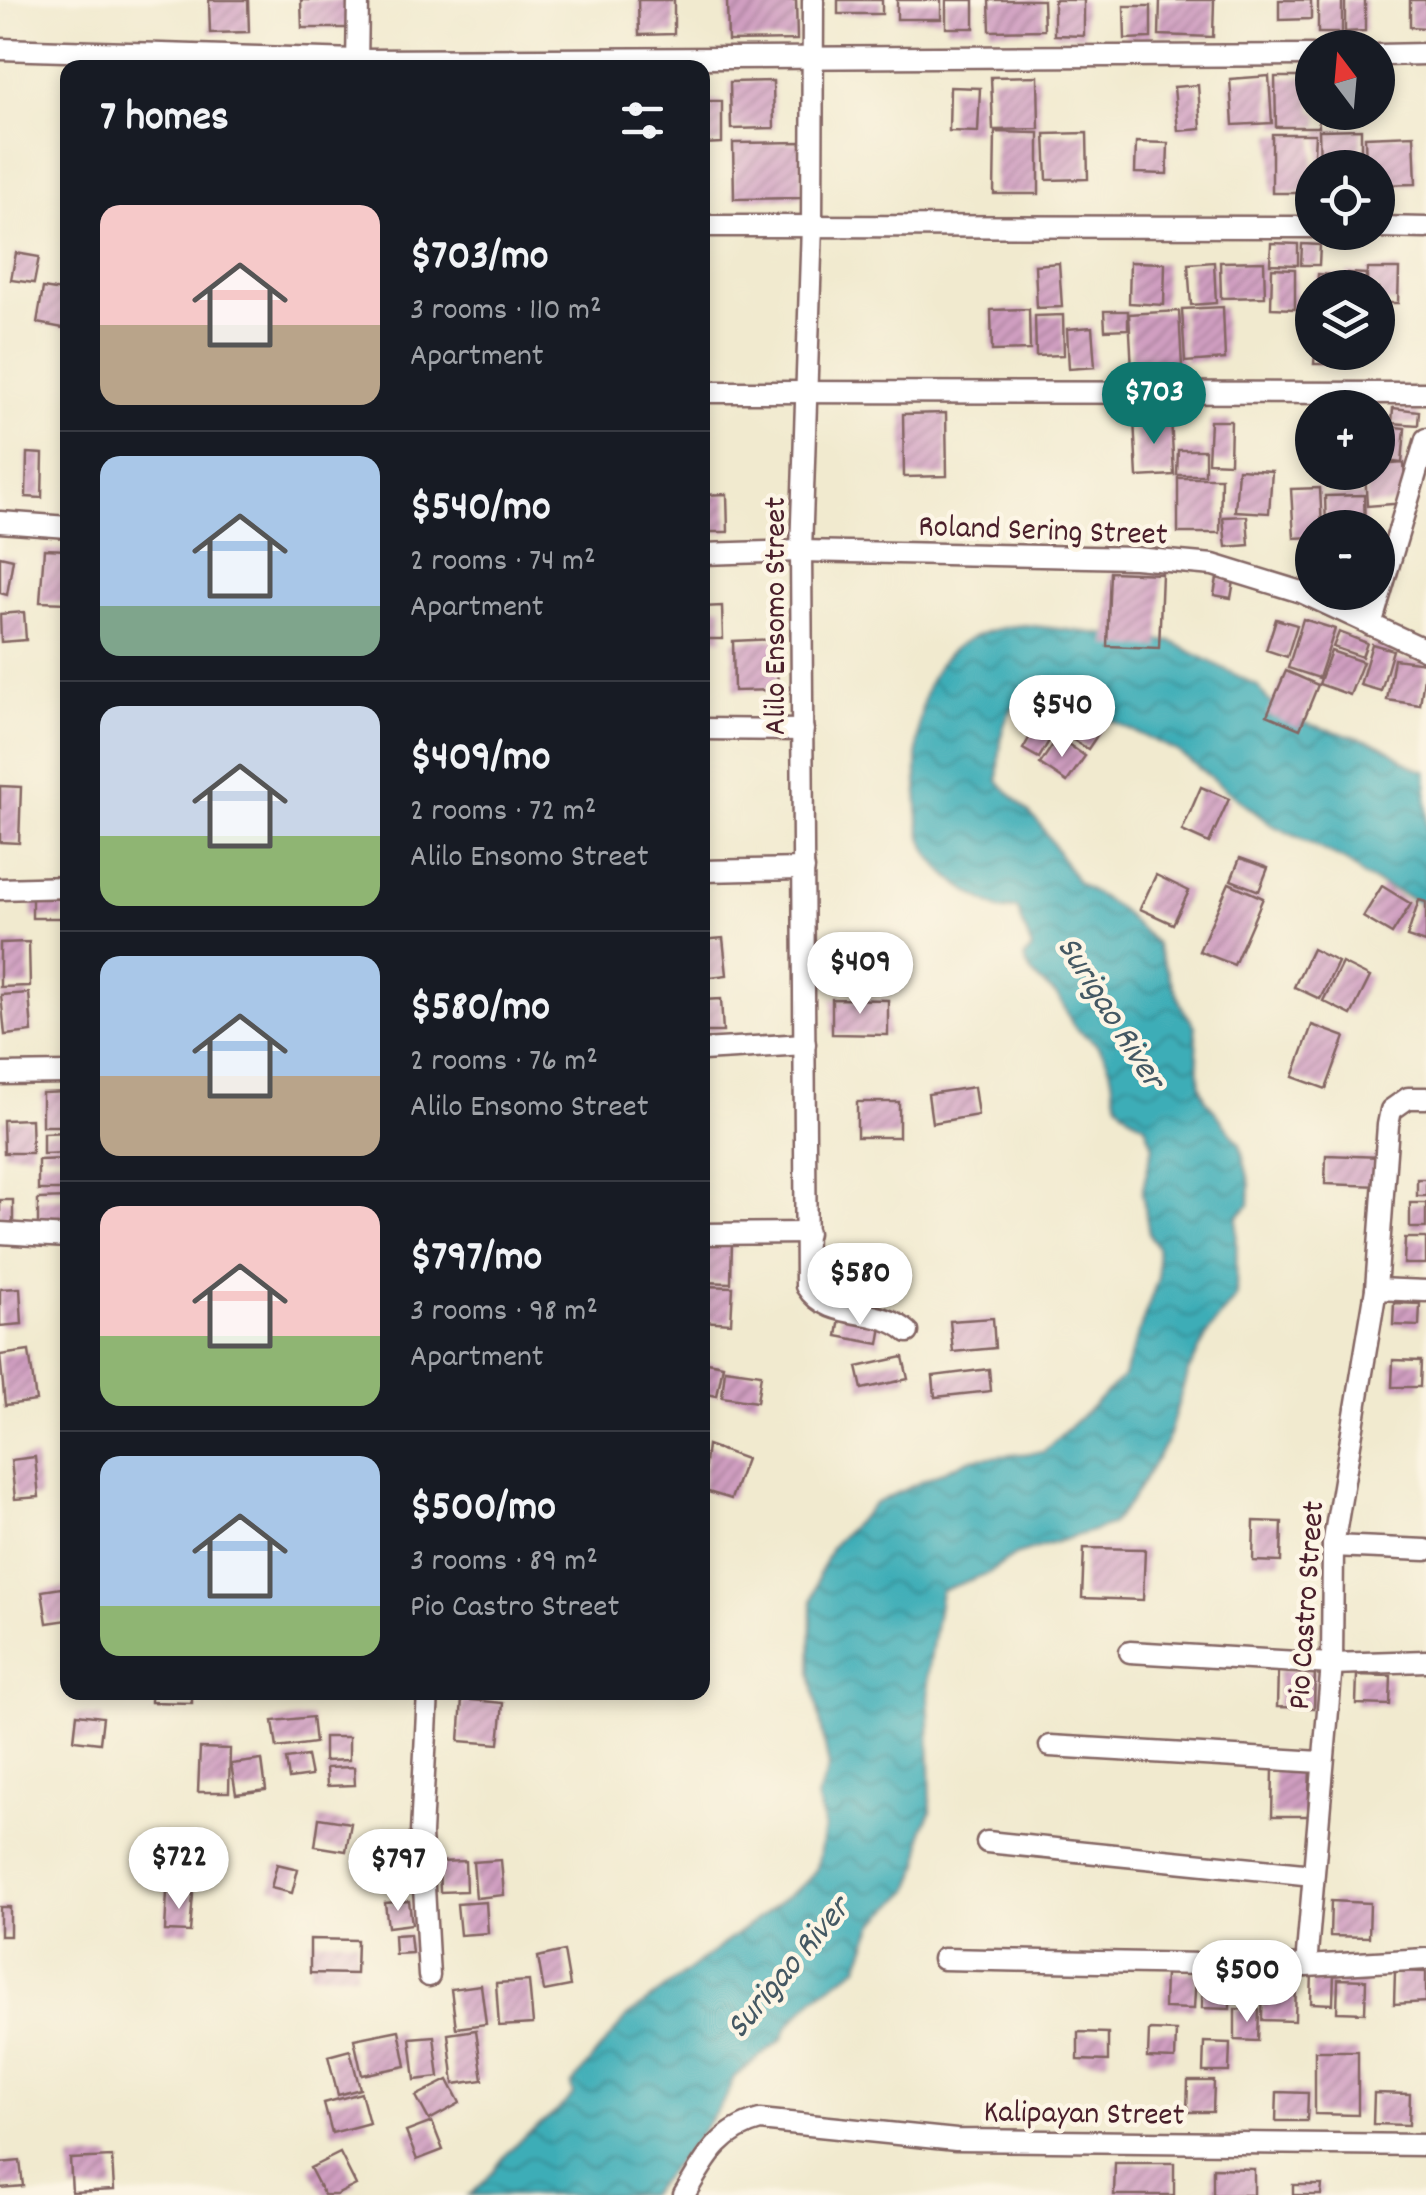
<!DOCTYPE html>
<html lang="en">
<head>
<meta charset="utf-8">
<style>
  :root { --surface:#171b24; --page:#242831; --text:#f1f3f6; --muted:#9ea1a6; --line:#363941; --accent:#0f766e }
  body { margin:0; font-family:Dekko,sans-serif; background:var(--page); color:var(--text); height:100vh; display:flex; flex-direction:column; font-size:38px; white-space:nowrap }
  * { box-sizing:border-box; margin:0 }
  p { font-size:32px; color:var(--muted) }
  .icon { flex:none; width:55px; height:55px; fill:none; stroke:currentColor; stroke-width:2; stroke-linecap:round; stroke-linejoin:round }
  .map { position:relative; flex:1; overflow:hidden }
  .drawer { position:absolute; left:60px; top:60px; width:650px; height:1640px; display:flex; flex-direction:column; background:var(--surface); border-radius:20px; box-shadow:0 5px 15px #0003 }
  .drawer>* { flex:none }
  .needle { width:65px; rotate:344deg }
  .fabs { position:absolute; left:1295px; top:30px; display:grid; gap:20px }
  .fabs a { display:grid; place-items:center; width:100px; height:100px; border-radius:50%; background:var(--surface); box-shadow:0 5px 15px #0003; font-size:50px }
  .price { position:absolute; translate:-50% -85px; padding:0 22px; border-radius:35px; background:#fff; color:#222; font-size:32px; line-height:65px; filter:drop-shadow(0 2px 5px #0008) }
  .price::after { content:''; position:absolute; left:50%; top:60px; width:30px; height:22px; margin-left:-15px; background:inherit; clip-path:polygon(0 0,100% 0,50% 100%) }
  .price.active { background:var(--accent); color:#fff }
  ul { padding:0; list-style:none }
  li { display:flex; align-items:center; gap:30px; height:250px; padding:0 40px }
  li+li { border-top:2px solid var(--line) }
  li span { display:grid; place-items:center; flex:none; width:280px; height:200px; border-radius:20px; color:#555 }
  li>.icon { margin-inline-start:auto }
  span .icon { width:120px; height:120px; fill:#fffc; stroke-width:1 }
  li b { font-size:42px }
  h2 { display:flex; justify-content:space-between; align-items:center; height:120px; padding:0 40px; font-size:42px }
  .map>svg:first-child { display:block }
  .water { fill:url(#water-waves); stroke:#436671; stroke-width:2.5 }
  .building { fill:url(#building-hatch) }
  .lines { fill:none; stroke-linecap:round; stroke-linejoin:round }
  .minor-casing { stroke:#846664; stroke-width:25 }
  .minor { stroke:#fff; stroke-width:20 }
  .labels { text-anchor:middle; stroke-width:9; stroke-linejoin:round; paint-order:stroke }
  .street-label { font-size:32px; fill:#4a1f2b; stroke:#fcf5e5 }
  .water-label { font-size:35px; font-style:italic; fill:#445863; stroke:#fcf5e5 }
</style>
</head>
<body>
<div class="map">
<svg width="1426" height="2195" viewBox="0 0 1426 2195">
  <defs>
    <pattern id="water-waves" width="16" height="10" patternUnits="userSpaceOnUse" patternTransform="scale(2.5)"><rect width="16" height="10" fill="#3cadb7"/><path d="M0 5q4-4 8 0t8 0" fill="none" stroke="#348c95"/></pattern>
    <pattern id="building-hatch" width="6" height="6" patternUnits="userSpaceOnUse" patternTransform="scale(2.5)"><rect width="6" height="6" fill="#d09fc1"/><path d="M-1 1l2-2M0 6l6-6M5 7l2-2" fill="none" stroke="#ab819d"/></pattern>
  </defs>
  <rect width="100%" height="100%" fill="#fcf5e5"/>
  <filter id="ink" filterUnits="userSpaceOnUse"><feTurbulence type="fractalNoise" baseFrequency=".01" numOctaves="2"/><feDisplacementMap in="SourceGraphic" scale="20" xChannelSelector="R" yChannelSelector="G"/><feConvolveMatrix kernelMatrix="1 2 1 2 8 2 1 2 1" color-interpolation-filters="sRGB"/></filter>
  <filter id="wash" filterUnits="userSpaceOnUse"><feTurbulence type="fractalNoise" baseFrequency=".0048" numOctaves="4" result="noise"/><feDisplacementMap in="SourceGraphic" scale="40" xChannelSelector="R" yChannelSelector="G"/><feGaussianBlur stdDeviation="2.25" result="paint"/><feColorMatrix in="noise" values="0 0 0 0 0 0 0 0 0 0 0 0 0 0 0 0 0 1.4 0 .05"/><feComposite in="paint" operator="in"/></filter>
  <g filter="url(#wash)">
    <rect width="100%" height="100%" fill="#f1eacf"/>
    <!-- water -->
    <path class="water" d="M1025,625L1172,642L1259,687C1281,729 1338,728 1378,744C1395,751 1407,767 1426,771V905L1364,877L1346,861L1270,824L1177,751L1079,706C1056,671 1015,690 1004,726C999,742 1000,763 998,781L1040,824L1077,882L1118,908L1155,943L1183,1009L1195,1026L1200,1086L1206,1100L1240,1144L1250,1185L1249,1205L1237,1218L1236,1297L1209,1331L1187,1374L1167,1441L1131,1501L1111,1525L1015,1555L989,1573L941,1591L928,1673L931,1812L923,1828L920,1864L910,1890L875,1923L858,1967L814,1998L788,2026L783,2039L733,2078L726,2098L695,2141L648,2195H469C490,2181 499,2159 518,2142C536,2126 557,2115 573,2095L571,2085L627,2017L806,1882L817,1868L824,1827L817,1798L829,1767L811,1674L812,1600L819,1574L832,1546L874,1504L969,1459L1043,1452L1123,1377L1158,1278L1157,1247L1149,1234L1142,1192L1153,1146L1145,1125C1095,1099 1127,1081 1097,1045C1090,1037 1079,1033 1073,1025C1066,1013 1064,1001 1053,992C1039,980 1031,977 1024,958L1032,949L1017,908L1002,911C975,896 946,881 929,854C916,831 918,803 917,778C916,693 928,632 1025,625Z"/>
    <g id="blocks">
      <!-- building -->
      <g class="building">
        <polygon points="209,0 248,0 249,32 210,33"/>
        <polygon points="301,0 353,0 353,28 302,28"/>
        <polygon points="638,0 674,0 674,34 639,35"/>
        <polygon points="727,0 796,0 797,40 728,41"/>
        <rect x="838" y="0" width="44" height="14"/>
        <rect x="897" y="0" width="44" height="19"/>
        <rect x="946" y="0" width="28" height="28"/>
        <polygon points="989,0 1043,0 1044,30 990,31"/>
        <polygon points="1054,0 1084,0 1084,36 1054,35"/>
        <polygon points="1160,0 1214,0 1213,37 1159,35"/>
        <polygon points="1279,0 1311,0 1311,19 1279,20"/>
        <rect x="1318" y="0" width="24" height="33"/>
        <polygon points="1345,0 1365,0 1365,31 1345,32"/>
        <polygon points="1410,0 1426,0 1426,28 1410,27"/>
        <polygon points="1124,6 1151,6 1151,38 1125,39"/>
        <polygon points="1038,76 1039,129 993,130 991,77"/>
        <polygon points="1269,76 1272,123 1233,125 1230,79"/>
        <polygon points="1275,77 1312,77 1312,112 1318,112 1319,127 1276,127"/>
        <polygon points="773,81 774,128 731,129 730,82"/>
        <polygon points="1198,85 1201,129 1178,131 1174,87"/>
        <polygon points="950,87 980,88 978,132 949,131"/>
        <polygon points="702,101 722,101 722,143 702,144"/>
        <polygon points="1361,129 1361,168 1320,168 1319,130"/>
        <polygon points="995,132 1039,133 1039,194 994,194"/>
        <polygon points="1087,133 1088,179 1047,180 1045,134"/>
        <polygon points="1272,134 1315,134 1312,193 1272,193"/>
        <polygon points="1414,135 1416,184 1378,185 1378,168 1366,168 1365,137"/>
        <polygon points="801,142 802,198 734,199 733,143"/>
        <polygon points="1136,142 1168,143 1167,174 1135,173"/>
        <polygon points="1271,243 1298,244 1298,265 1270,264"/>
        <polygon points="1302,244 1320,245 1319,265 1301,265"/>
        <polygon points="16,253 39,257 34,283 11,280"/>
        <polygon points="1264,261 1265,297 1221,298 1220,262"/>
        <polygon points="1130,262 1165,263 1164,305 1129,303"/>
        <polygon points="1214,262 1216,303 1191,305 1188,264"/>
        <polygon points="1059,263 1062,307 1037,308 1035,265"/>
        <polygon points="1272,268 1295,269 1295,309 1271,308"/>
        <polygon points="1367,269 1399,269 1398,303 1378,303 1378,288 1367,288"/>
        <polygon points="1347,273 1366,274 1365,288 1346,288"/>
        <polygon points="1318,274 1343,276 1343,288 1317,288"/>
        <polygon points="43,288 68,292 68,329 37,323"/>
        <polygon points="1223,307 1225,359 1185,362 1182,309"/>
        <polygon points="1029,309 1030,350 992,351 991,310"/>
        <polygon points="1104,311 1128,311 1128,329 1105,330"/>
        <polygon points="1179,311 1182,367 1132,370 1129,314"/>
        <polygon points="1063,315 1064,355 1036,356 1035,316"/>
        <polygon points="1092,327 1095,367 1069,369 1067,329"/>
        <polygon points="1315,352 1340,352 1340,364 1314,364"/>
        <polygon points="1342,352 1364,352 1364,363 1342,362"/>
        <polygon points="1393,408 1419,411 1418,425 1392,423"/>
        <polygon points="946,413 947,476 904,477 903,414"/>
        <polygon points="1171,417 1174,475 1137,477 1134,419"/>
        <polygon points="1210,421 1231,421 1230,463 1208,462"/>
        <polygon points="1386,426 1405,428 1402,463 1383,461"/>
        <polygon points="1178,450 1205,450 1205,475 1177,475"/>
        <polygon points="27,453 43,454 42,498 26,497"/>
        <polygon points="1404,463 1406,503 1367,506 1365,472 1378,472 1378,465"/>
        <polygon points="1238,469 1272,471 1269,513 1235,511"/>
        <polygon points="1178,478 1221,478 1220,533 1178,533"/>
        <polygon points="1320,488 1322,528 1312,528 1312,537 1294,538 1291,489"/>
        <polygon points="727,494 728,532 702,532 702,495"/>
        <polygon points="1364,495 1365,528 1326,528 1325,496"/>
        <polygon points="1247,516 1249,545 1226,547 1223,517"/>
        <polygon points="44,549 68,550 68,603 40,602"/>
        <polygon points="0,556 13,559 7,595 0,593"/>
        <polygon points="1110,572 1162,574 1159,648 1107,646"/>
        <polygon points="1217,578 1234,581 1231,598 1214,595"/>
        <polygon points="722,606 723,639 702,639 702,607"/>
        <polygon points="24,612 26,640 1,642 0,614"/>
        <polygon points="1276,619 1297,625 1287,657 1266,650"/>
        <polygon points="1303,619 1335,629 1319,678 1288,668"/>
        <polygon points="1339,632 1367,643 1362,657 1333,647"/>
        <polygon points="776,639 778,690 734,691 733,641"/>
        <polygon points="1372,644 1393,650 1381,691 1360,685"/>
        <polygon points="1331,651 1363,662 1350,695 1319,684"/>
        <polygon points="1394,659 1426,663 1420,705 1387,700"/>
        <polygon points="1286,671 1318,685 1300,729 1267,715"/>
        <polygon points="1089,702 1110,716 1088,749 1067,736"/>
        <polygon points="1036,726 1052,736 1039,758 1023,749"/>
        <polygon points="1058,737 1085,756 1067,782 1040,764"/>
        <polygon points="0,786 21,787 19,843 0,842"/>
        <polygon points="1201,787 1229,799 1209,843 1182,831"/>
        <polygon points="1240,858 1268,868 1259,891 1231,880"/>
        <polygon points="1156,875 1189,891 1173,924 1140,909"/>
        <polygon points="1229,883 1263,898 1234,965 1199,951"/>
        <polygon points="1382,886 1411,904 1392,934 1363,917"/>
        <polygon points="32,898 64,899 64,918 32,918"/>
        <polygon points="1419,900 1426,902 1426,943 1407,937"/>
        <polygon points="723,938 727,975 702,978 702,940"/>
        <polygon points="29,942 30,986 0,987 0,943"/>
        <polygon points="1312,949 1338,962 1320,999 1294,987"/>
        <polygon points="1342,963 1370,977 1351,1015 1323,1001"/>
        <polygon points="29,993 32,1032 5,1035 1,995"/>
        <polygon points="721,999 723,1032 702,1032 702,1000"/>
        <polygon points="832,999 888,1000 888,1035 832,1034"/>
        <polygon points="1312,1025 1345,1037 1326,1089 1293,1077"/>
        <polygon points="974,1087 978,1115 932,1123 928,1094"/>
        <polygon points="68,1092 68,1126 42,1126 42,1093"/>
        <rect x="857" y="1102" width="42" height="35"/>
        <polygon points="31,1119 32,1153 4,1153 3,1120"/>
        <polygon points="68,1132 68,1153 43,1154 43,1133"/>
        <polygon points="1326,1155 1382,1157 1381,1186 1325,1184"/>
        <polygon points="65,1159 65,1190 38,1190 38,1160"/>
        <rect x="1417" y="1179" width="9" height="17"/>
        <polygon points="68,1198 68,1225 38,1225 38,1199"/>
        <rect x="0" y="1200" width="13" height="25"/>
        <rect x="1410" y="1203" width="16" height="25"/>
        <polygon points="1405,1238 1426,1238 1426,1264 1404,1264"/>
        <polygon points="702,1239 732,1240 731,1283 702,1282"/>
        <polygon points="702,1286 733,1287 731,1323 702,1321"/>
        <polygon points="20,1288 22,1324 0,1326 0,1289"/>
        <polygon points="1394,1303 1420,1304 1419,1326 1393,1325"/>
        <polygon points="841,1312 883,1320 879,1344 837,1336"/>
        <polygon points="993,1318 995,1348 953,1352 950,1321"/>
        <polygon points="29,1351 36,1401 5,1405 0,1355"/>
        <polygon points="903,1357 908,1379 862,1389 857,1367"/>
        <polygon points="1393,1360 1421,1361 1420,1387 1392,1387"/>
        <polygon points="702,1361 723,1365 717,1396 702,1393"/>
        <polygon points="725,1369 761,1374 757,1402 722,1397"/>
        <polygon points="989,1369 991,1391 935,1397 933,1376"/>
        <polygon points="707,1445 746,1459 731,1499 702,1490"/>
        <polygon points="35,1457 39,1497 15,1499 11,1460"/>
        <polygon points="1254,1521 1282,1522 1281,1562 1253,1561"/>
        <polygon points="1084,1548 1145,1549 1143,1600 1082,1598"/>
        <polygon points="68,1587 68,1620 47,1623 42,1591"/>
        <polygon points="1278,1670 1315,1671 1314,1708 1277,1707"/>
        <polygon points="1357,1675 1391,1676 1390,1705 1356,1704"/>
        <polygon points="151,1692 192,1692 192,1703 151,1702"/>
        <polygon points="462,1699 503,1703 499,1744 459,1741"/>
        <polygon points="77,1714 103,1717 100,1743 74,1740"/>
        <polygon points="312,1717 315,1743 277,1748 273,1721"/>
        <polygon points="324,1737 349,1737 349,1760 324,1761"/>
        <polygon points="200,1748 230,1749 229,1792 198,1792"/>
        <polygon points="307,1756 311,1776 289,1779 286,1759"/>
        <polygon points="262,1760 266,1790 236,1794 231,1764"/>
        <polygon points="354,1767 355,1785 327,1786 326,1768"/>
        <polygon points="1273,1769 1310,1770 1308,1816 1272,1816"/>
        <polygon points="319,1818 351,1823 346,1851 315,1846"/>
        <polygon points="419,1856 421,1879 393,1882 391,1858"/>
        <polygon points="501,1860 504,1895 476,1898 473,1862"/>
        <polygon points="465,1861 466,1891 440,1892 439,1862"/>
        <polygon points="277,1864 298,1869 292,1893 271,1888"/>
        <polygon points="167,1892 193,1894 190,1932 165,1931"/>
        <polygon points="409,1901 412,1924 388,1927 385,1903"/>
        <polygon points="1331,1901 1370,1903 1369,1937 1330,1936"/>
        <polygon points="486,1902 488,1933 460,1935 457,1904"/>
        <rect x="0" y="1907" width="10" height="29"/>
        <polygon points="410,1934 412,1953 395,1954 394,1935"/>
        <polygon points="310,1939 357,1940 356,1974 310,1973"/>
        <polygon points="564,1951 570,1986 544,1991 538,1957"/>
        <polygon points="1312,1971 1334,1972 1333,2004 1311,2003"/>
        <polygon points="1395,1971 1426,1972 1426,2002 1394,2004"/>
        <polygon points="1165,1972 1196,1972 1194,2009 1164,2008"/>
        <polygon points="1203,1978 1230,1979 1230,2009 1202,2008"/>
        <polygon points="1263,1979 1296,1980 1295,2021 1262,2020"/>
        <polygon points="1338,1979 1366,1980 1365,2013 1337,2012"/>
        <polygon points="529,1981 533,2024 499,2026 496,1983"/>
        <polygon points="481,1985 486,2024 456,2028 451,1989"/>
        <polygon points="1235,2009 1259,2010 1258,2041 1235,2040"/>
        <polygon points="399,2030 406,2066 362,2075 354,2039"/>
        <polygon points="476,2030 483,2080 454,2084 448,2034"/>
        <polygon points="1149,2030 1176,2031 1175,2059 1148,2058"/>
        <polygon points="1078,2032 1108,2033 1108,2061 1078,2060"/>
        <polygon points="434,2036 439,2077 415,2080 410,2038"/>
        <polygon points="1204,2042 1230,2043 1229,2072 1203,2072"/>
        <polygon points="350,2050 360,2089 338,2095 328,2056"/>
        <polygon points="1315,2051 1358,2051 1358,2115 1315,2114"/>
        <polygon points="448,2080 460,2103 429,2120 416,2096"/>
        <polygon points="1188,2081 1214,2081 1213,2112 1187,2112"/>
        <polygon points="1277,2092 1308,2093 1307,2121 1276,2121"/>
        <polygon points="361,2093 369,2123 332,2133 324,2103"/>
        <polygon points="1374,2093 1410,2094 1409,2125 1373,2124"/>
        <polygon points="432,2122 443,2150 417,2160 406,2132"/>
        <polygon points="340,2153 356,2185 336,2195 324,2195 310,2168"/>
        <polygon points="112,2157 114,2190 72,2192 70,2159"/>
        <polygon points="20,2161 23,2186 0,2188 0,2163"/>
        <polygon points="1115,2163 1174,2163 1174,2195 1114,2195"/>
        <polygon points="1213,2168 1254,2169 1254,2195 1213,2195"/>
        <polygon points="1293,2185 1322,2185 1321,2195 1293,2195"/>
      </g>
    </g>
  </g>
  <g filter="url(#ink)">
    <use href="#blocks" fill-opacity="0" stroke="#846664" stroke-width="2.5"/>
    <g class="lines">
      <defs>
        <g id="minor">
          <path d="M813,0L812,225L801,551L806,1286C830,1324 877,1304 908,1332"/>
          <polyline points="0,49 357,60 1312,55"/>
          <polyline points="1378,55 1426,54"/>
          <polyline points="357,68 358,0"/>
          <polyline points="702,226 1312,227"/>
          <polyline points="1378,227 1426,228"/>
          <polyline points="702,392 1426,393"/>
          <polyline points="0,522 68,527"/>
          <polyline points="702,554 801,551 1135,558 1213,565 1301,592 1426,650"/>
          <polyline points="1371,625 1426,439"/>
          <polyline points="702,729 803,730"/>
          <polyline points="702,871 804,869"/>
          <polyline points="0,889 68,887"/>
          <polyline points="702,1050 805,1044"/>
          <polyline points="0,1074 68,1073"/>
          <polyline points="1426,1098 1408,1098 1391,1110 1388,1125 1376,1289 1333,1546 1332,1664 1306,1966 1426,1959"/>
          <polyline points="0,1233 68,1237"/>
          <polyline points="702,1234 807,1233"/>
          <polyline points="1376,1289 1426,1291"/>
          <polyline points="1333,1546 1426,1550"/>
          <polyline points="1130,1652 1332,1664 1426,1661"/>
          <polyline points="428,1692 421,1834 429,1976"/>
          <polyline points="1050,1746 1321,1762"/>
          <polyline points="987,1842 1313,1875"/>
          <polyline points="943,1959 1306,1966"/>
          <path d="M684,2195C705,2160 718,2131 760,2120L956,2140L1426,2145"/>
        </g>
      </defs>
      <!-- minor casing -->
      <use href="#minor" class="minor-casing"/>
      <!-- minor -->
      <use href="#minor" class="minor"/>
    </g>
  </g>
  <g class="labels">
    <!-- street labels -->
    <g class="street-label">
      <text transform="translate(1043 528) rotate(2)" y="11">Roland Sering Street</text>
      <text transform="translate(773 616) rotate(-90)" y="11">Alilo Ensomo Street</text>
      <text transform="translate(1304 1605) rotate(-86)" y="11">Pio Castro Street</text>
      <text transform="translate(1084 2111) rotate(1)" y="11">Kalipayan Street</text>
    </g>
    <!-- water labels -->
    <g class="water-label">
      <text transform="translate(1113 1011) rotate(58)" y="12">Surigao River</text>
      <text transform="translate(786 1966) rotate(-50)" y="12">Surigao River</text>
    </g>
  </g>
</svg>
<div class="fabs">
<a><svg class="needle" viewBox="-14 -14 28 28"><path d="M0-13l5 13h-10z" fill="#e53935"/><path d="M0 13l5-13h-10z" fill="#9ea1a6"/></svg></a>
<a><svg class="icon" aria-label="locate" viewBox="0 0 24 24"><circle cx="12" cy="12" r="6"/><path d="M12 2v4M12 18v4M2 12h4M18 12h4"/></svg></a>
<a><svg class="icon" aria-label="layers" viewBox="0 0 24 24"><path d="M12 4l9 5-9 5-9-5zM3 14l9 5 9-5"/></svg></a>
<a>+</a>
<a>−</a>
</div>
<b class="price active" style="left:1154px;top:447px">$703</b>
<b class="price" style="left:1062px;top:760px">$540</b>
<b class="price" style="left:860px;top:1017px">$409</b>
<b class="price" style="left:860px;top:1328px">$580</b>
<b class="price" style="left:179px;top:1912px">$722</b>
<b class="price" style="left:398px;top:1914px">$797</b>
<b class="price" style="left:1247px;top:2025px">$500</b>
<section class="drawer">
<h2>7 homes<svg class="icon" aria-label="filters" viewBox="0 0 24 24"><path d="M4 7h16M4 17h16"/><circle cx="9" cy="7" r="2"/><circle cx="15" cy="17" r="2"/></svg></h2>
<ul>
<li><span style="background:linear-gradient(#f6c9c9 60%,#b9a48a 0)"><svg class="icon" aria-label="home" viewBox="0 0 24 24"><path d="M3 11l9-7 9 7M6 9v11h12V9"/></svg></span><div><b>$703/mo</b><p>3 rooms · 110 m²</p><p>Apartment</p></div></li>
<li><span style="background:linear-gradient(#a9c7e8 75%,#7fa58c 0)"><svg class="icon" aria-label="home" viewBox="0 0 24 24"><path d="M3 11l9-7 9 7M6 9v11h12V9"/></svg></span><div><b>$540/mo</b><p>2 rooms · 74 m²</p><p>Apartment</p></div></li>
<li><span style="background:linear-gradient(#c9d6e8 65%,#8fb573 0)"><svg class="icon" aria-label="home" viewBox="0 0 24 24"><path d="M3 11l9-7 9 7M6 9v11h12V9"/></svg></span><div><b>$409/mo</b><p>2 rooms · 72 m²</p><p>Alilo Ensomo Street</p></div></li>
<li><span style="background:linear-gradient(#a9c7e8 60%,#b9a48a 0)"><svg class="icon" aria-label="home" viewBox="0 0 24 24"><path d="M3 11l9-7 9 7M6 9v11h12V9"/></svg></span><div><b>$580/mo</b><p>2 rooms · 76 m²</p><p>Alilo Ensomo Street</p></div></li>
<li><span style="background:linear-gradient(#f6c9c9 65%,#8fb573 0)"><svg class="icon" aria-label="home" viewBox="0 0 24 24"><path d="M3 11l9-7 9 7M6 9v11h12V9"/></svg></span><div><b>$797/mo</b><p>3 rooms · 98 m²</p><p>Apartment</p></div></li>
<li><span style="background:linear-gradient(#a9c7e8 75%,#8fb573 0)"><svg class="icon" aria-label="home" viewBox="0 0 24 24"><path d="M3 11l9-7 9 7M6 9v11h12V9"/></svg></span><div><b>$500/mo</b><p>3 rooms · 89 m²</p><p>Pio Castro Street</p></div></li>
</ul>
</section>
</div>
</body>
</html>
